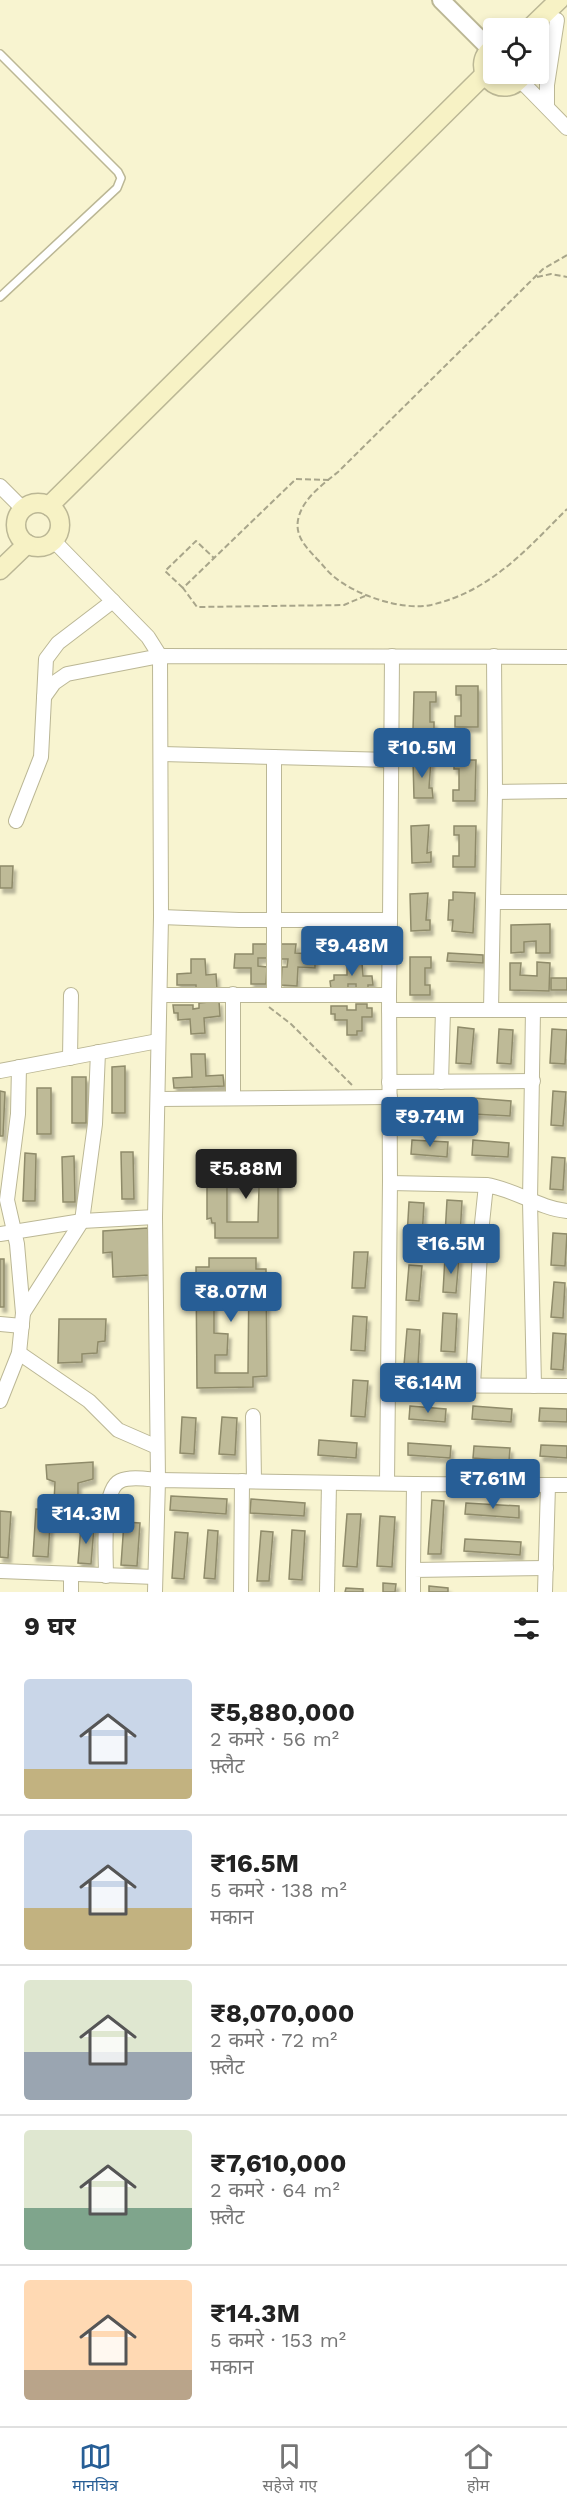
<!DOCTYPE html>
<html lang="hi">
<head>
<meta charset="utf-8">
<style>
  :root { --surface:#fff; --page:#f6f6f6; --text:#222; --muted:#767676; --line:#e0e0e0; --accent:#275e96 }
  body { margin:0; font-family:"Work Sans","Noto Sans Devanagari",sans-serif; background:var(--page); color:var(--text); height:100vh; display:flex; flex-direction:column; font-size:22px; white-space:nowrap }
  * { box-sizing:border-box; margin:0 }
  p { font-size:20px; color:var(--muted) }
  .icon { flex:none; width:33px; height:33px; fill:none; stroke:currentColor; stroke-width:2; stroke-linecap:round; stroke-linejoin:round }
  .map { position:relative; height:1592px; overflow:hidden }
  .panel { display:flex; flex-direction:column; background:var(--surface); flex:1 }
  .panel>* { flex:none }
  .fabs { position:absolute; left:483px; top:18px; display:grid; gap:12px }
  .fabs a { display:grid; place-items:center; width:66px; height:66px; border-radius:6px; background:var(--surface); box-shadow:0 3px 9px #0003; font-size:30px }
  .price { position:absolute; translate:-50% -51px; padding:0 14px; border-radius:6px; background:var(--accent); color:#fff; font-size:20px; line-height:39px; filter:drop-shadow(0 2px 3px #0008) }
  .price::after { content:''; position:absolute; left:50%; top:36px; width:18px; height:14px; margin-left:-9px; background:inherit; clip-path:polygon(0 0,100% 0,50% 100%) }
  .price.active { background:#222; color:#fff }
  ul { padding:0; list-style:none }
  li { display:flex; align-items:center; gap:18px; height:150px; padding:0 24px }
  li+li { border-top:2px solid var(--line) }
  li span { display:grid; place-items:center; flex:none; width:168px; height:120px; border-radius:6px; color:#555 }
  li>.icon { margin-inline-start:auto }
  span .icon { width:72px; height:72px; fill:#fffc; stroke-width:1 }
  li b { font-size:26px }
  h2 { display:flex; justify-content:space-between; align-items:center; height:72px; padding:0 24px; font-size:26px }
  .tab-bar { display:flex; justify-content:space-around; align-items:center; height:84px; border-top:2px solid var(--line); background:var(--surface); font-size:16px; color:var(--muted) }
  .tab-bar a { display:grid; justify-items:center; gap:3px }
  .tab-bar .active { color:var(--accent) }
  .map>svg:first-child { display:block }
  .building { fill:#beba97; stroke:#8f8b6a; stroke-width:1.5; fill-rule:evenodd; filter:url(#shadow) }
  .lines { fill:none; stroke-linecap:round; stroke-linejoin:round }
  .service-casing { stroke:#bbb795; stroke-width:10 }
  .minor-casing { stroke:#bbb795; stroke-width:16 }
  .tertiary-casing { stroke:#bbb795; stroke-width:20 }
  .secondary-casing { stroke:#bbb795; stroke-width:21 }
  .path { stroke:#a8a58a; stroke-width:2; stroke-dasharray:6 3; stroke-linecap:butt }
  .service { stroke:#fff; stroke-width:7 }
  .minor { stroke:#fff; stroke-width:14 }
  .tertiary { stroke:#fff; stroke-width:16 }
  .secondary { stroke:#f7f2c5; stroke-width:18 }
</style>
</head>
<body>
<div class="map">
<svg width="567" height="1592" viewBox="0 0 567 1592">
  <defs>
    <filter id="shadow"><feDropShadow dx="3" dy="5" stdDeviation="1.5" flood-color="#0004"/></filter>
  </defs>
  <rect width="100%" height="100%" fill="#f8f4d0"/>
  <!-- building -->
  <g class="building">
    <polygon points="456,686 478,686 478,727 455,727 455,716 461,716 461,695 456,695"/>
    <polygon points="414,692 436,692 436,702 430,702 430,722 434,722 434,730 413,730"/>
    <polygon points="431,760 429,788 432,788 433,798 414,798 413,761"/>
    <polygon points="454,760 476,760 475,801 453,801 453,790 459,790 459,769 454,769"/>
    <polygon points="429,825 427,853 431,852 431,862 412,863 411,826"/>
    <polygon points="454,826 476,826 475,867 453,867 453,856 459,856 459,835 454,835"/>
    <polygon points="0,866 13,866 12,888 0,888"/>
    <polygon points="453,892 475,893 473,933 452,931 453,920 448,920 449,900 453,900"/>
    <polygon points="428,893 426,920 430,920 430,930 411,931 410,894"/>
    <polygon points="550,924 550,953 536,953 536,941 524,942 524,952 511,953 511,925"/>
    <polygon points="253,944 269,944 269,958 258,958 258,966 267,967 266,984 251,984 251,968 234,968 235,954 253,954"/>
    <polygon points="280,944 296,944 295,953 315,954 315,968 298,967 297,986 281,985 282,967 287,967 288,959 280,959"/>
    <polygon points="448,953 483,955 483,963 447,961"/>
    <polygon points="410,957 431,957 431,968 425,968 425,985 430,985 430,995 410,995"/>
    <polygon points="191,959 205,959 206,975 216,974 217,989 196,990 196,985 177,985 177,974 191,973"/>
    <polygon points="347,960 358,960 358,963 362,963 363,976 372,976 373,985 368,985 368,989 356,989 356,984 348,984 348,988 331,989 330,981 334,980 334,975 347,975"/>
    <polygon points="537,962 550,963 549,991 510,990 510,963 521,963 520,975 537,976"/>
    <rect x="551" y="978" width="16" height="12"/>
    <polygon points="219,1001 220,1016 204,1018 205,1033 191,1034 190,1019 178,1020 178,1013 174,1013 173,1005 193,1005 193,1009 199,1008 199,1003"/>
    <polygon points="356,1004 367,1004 367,1008 372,1008 372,1017 362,1017 362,1031 357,1031 357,1035 347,1035 347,1020 335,1020 335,1014 331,1014 331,1006 347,1006 347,1010 356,1010"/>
    <polygon points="458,1027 474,1029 471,1064 456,1063"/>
    <polygon points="499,1029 513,1030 511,1064 497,1063"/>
    <polygon points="552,1029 567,1030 565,1064 550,1063"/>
    <polygon points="191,1054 205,1054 206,1076 223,1075 224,1086 174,1088 173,1078 192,1077"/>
    <polygon points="125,1066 125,1113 112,1113 112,1067"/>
    <rect x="72" y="1077" width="14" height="46"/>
    <rect x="37" y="1088" width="14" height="46"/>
    <polygon points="0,1091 5,1092 3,1136 0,1136"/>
    <polygon points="553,1091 566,1092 563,1126 551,1125"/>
    <polygon points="410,1098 448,1100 447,1116 409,1114"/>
    <polygon points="473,1098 511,1101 510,1116 472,1114"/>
    <polygon points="412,1140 448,1142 447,1157 411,1154"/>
    <polygon points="473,1140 509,1143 508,1157 472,1155"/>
    <polygon points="121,1152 133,1152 134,1199 122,1199"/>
    <polygon points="25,1153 36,1154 35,1201 23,1201"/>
    <polygon points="74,1156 75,1202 63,1202 62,1157"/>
    <polygon points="552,1157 565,1158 563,1190 550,1189"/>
    <path d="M216,1163H289V1179H278V1238H215V1223H212L211,1218L207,1219V1179H216ZM227,1187H259L258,1222H227Z"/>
    <polygon points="447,1200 462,1201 460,1236 445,1235"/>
    <polygon points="409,1202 424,1203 422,1238 407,1237"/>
    <polygon points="148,1228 150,1275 113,1277 112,1252 103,1253 103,1231"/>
    <polygon points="553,1233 567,1234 565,1266 551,1265"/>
    <polygon points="354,1252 368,1252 365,1288 352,1288"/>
    <polygon points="445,1257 459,1258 456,1293 443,1292"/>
    <path d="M209,1258H256V1269H266L267,1376L253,1377V1387L197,1388L196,1267H209ZM214,1273H249L248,1373H215V1355H227L228,1334L214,1333Z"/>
    <rect x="0" y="1259" width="4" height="48"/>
    <polygon points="409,1265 422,1266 419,1301 406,1300"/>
    <polygon points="554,1282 565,1283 563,1318 551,1317"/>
    <polygon points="443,1313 457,1314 455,1352 441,1351"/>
    <polygon points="353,1316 367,1317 365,1351 351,1350"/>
    <polygon points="59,1319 106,1319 105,1341 98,1342 97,1353 82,1354 82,1362 58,1363"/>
    <polygon points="407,1329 420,1330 418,1366 404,1365"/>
    <polygon points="553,1333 566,1334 563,1370 551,1369"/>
    <polygon points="353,1380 368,1381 365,1417 351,1416"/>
    <polygon points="410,1406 446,1409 445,1422 409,1419"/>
    <polygon points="473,1406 512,1409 511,1422 472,1419"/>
    <polygon points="540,1408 567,1409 567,1422 539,1421"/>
    <polygon points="182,1417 196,1418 194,1454 180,1453"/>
    <polygon points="222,1417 237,1418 235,1455 219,1454"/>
    <polygon points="319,1440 357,1443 356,1458 318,1455"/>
    <polygon points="408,1443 451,1446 450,1458 408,1455"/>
    <polygon points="541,1445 567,1446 567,1458 540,1456"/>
    <polygon points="474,1446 510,1448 509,1461 473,1458"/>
    <polygon points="93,1462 93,1479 78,1483 78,1501 54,1502 55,1482 47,1479 46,1465"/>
    <polygon points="171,1496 227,1499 226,1514 170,1510"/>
    <polygon points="251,1499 305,1503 304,1516 250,1513"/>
    <polygon points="432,1500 444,1501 441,1554 428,1554"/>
    <polygon points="466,1503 519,1506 519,1518 465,1514"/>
    <polygon points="36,1509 51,1510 48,1557 33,1556"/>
    <polygon points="0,1511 11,1512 8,1558 0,1557"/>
    <polygon points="347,1514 361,1514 357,1567 343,1566"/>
    <polygon points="380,1516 395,1517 392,1567 377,1566"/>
    <polygon points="124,1522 140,1523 137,1566 121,1565"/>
    <polygon points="81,1526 94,1527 91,1564 78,1563"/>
    <polygon points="208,1530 218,1531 215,1579 204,1578"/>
    <polygon points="292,1530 305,1531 302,1580 289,1579"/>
    <polygon points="261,1531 273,1532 269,1581 257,1581"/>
    <polygon points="175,1532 188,1533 184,1579 172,1578"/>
    <polygon points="465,1539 521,1542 520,1555 464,1551"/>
    <polygon points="383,1583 396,1584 395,1592 383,1592"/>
    <polygon points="429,1586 448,1588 448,1592 429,1592"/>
    <polygon points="346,1588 363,1589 363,1592 345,1592"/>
  </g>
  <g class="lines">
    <defs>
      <polyline id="service" points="0,54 118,172 121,178 117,188 0,297"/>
      <g id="minor">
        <polyline points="520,80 567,128"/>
        <polyline points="547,107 547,85 557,20"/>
        <polyline points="0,486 23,509"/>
        <path d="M53,540L148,637L160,656L161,917L155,1217L158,1480C147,1479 130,1476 120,1481C101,1490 106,1556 106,1576"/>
        <polyline points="44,697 54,683 67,674 160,656 567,657"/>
        <polyline points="162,754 391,760"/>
        <polyline points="495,792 567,791"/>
        <polyline points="16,821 41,757 46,659 58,643 113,601"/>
        <polyline points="493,902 567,902"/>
        <polyline points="161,917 239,920 390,920 389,995"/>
        <polyline points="390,920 392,656"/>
        <polyline points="160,995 389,995 390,1180 387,1483"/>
        <polyline points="274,995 274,757"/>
        <polyline points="389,1010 567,1010"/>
        <polyline points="491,1010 495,792 494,656"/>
        <polyline points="533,1010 530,1201 534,1386"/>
        <polyline points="70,1058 71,995"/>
        <polyline points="0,1071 158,1041"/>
        <polyline points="389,1082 533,1081"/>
        <polyline points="441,1082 443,1010"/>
        <polyline points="233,1098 233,994"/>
        <polyline points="158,1099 390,1097"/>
        <polyline points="390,1183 486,1185"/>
        <polyline points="0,1234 82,1221 155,1217"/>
        <polyline points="23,1313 82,1221 95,1124 98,1052"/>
        <polyline points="0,1324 22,1326"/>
        <polyline points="19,1353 89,1401 118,1430 157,1447"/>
        <polyline points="388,1385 567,1386"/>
        <path d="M473,1386L481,1233L486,1185C515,1189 538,1208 567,1211"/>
        <polyline points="0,1401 19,1353 23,1313 17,1244 7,1200 18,1114 19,1067"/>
        <polyline points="253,1416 254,1481"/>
        <polyline points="413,1570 414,1484 548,1485"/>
        <polyline points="0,1571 155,1577"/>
        <polyline points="71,1574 71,1592"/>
        <polyline points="155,1592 158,1480 414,1484"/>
        <polyline points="241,1592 242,1481"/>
        <polyline points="327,1592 329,1483"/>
        <polyline points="413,1592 413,1570 546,1568"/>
        <polyline points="545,1592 548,1485 567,1485"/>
      </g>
      <polyline id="tertiary" points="441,0 490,49"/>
      <g id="secondary">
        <polyline points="530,28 559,0"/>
        <path d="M494,47C464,67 503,107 524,74"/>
        <circle cx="38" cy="525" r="22"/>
        <polyline points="49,506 485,74"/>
        <polyline points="0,570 27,544"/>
      </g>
    </defs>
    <!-- service casing -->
    <use href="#service" class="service-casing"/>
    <!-- minor casing -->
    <use href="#minor" class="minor-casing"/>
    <!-- tertiary casing -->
    <use href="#tertiary" class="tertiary-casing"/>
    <!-- secondary casing -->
    <use href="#secondary" class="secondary-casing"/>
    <!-- path -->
    <g class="path">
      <path d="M567,255L543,269L338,472C322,485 302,499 298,520C295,537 307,548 317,559C323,565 327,571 333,576C355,595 402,611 431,605C491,591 526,550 567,509"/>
      <polyline points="537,277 551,274 567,277"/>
      <polyline points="329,480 296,479 183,588 197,607 344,605 365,596"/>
      <polyline points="183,588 165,571 196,541 214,558"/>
      <polyline points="269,1007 291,1024 352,1085"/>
    </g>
    <!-- service -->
    <use href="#service" class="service"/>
    <!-- minor -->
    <use href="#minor" class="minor"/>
    <!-- tertiary -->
    <use href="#tertiary" class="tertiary"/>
    <!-- secondary -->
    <use href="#secondary" class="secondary"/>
  </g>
</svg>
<div class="fabs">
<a><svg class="icon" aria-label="locate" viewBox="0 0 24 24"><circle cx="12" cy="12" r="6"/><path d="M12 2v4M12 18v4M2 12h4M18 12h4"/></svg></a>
</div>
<b class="price" style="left:422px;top:779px">₹10.5M</b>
<b class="price" style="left:352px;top:977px">₹9.48M</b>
<b class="price" style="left:430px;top:1148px">₹9.74M</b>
<b class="price active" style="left:246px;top:1200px">₹5.88M</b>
<b class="price" style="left:451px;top:1275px">₹16.5M</b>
<b class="price" style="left:231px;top:1323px">₹8.07M</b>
<b class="price" style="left:428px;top:1414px">₹6.14M</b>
<b class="price" style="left:493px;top:1510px">₹7.61M</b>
<b class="price" style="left:86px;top:1545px">₹14.3M</b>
</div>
<section class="panel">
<h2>9 घर<svg class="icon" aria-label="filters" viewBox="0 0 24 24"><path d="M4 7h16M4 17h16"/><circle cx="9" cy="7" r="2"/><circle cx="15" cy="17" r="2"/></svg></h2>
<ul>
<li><span style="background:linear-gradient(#c9d6e8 75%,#c2b280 0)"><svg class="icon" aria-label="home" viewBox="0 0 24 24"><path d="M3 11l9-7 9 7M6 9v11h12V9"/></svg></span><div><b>₹5,880,000</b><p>2 कमरे · 56 m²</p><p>फ़्लैट</p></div></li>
<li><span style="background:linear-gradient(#c9d6e8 65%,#c2b280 0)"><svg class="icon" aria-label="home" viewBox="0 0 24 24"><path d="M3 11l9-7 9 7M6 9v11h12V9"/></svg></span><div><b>₹16.5M</b><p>5 कमरे · 138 m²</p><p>मकान</p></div></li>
<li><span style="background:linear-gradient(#dfe7d0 60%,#9aa5b1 0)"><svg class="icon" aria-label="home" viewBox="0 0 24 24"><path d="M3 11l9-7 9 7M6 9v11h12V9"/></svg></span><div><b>₹8,070,000</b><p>2 कमरे · 72 m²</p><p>फ़्लैट</p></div></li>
<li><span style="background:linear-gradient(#dfe7d0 65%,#7fa58c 0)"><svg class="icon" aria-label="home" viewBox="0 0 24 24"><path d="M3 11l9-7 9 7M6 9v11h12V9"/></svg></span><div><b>₹7,610,000</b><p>2 कमरे · 64 m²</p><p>फ़्लैट</p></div></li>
<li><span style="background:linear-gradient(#ffd9b3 75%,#b9a48a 0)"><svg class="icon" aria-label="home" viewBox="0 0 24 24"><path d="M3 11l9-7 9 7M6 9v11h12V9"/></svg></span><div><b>₹14.3M</b><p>5 कमरे · 153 m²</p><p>मकान</p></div></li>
</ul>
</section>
<nav class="tab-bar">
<a class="active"><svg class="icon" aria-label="map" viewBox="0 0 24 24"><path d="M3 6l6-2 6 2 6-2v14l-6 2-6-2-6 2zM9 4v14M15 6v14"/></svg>मानचित्र</a>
<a><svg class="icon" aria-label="saved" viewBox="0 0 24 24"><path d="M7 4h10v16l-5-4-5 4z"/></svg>सहेजे गए</a>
<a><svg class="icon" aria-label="home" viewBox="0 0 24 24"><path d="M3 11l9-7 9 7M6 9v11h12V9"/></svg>होम</a>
</nav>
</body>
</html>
